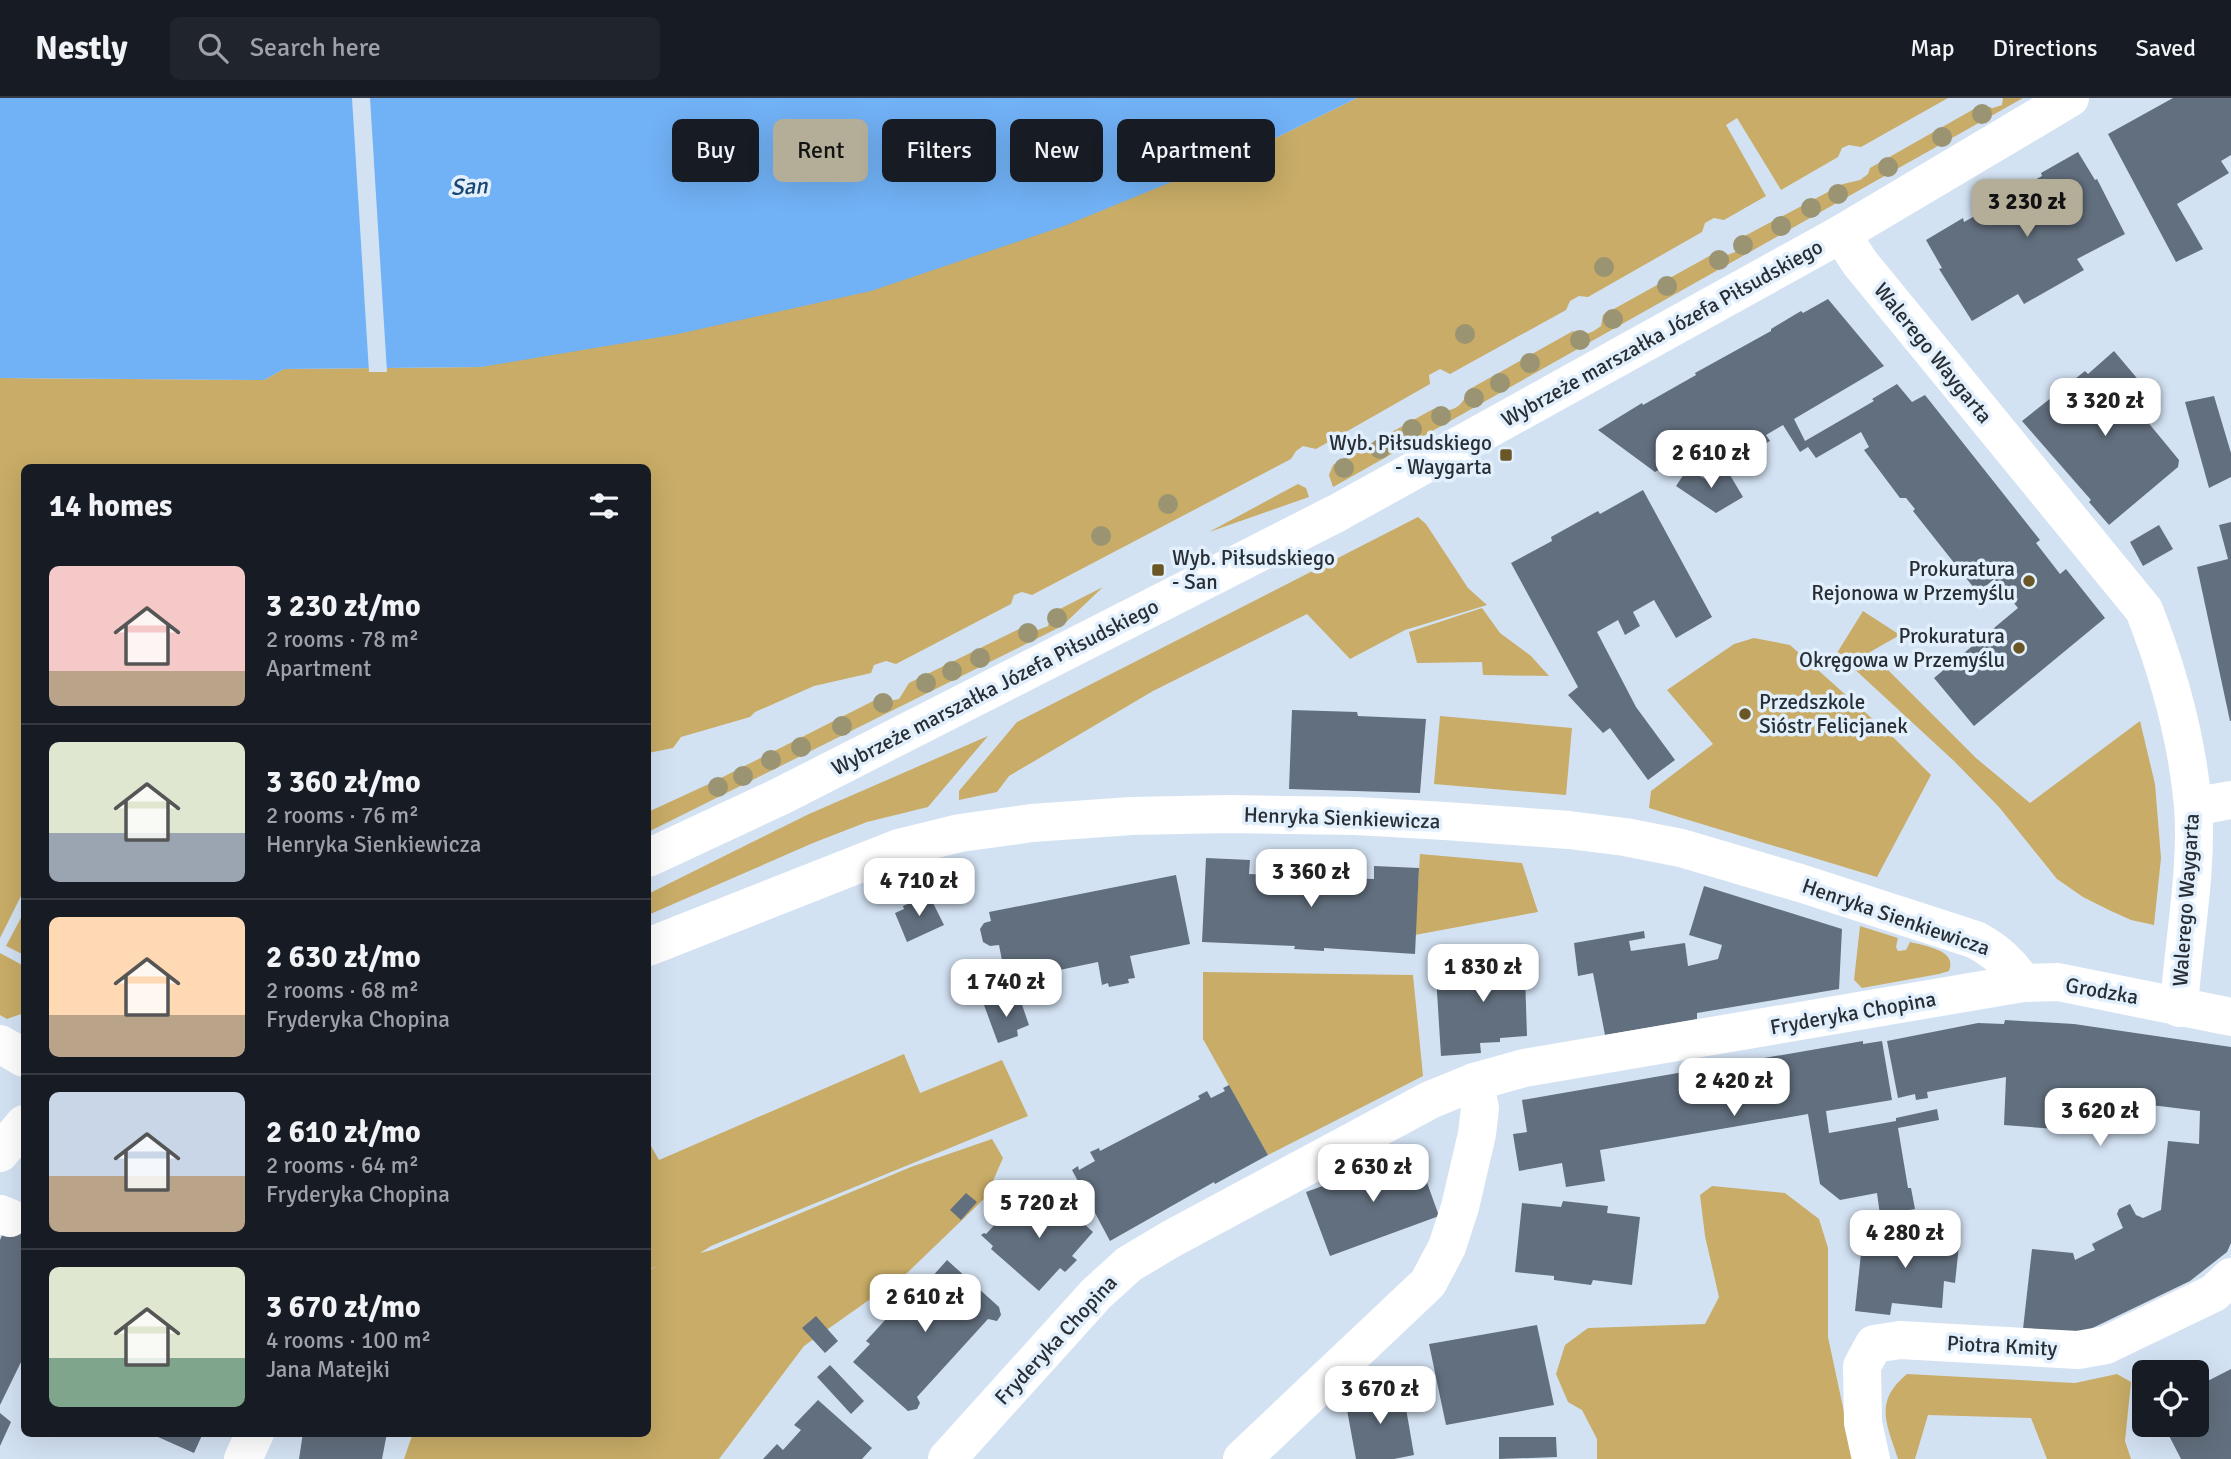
<!DOCTYPE html>
<html lang="en">
<head>
<meta charset="utf-8">
<style>
  :root { --surface:#171b24; --page:#20242c; --text:#f1f3f6; --muted:#9ea1a6; --line:#363941; --accent:#b4ad98 }
  body { margin:0; font-family:Signika,sans-serif; background:var(--page); color:var(--text); height:100vh; display:flex; flex-direction:column; font-size:26px; white-space:nowrap }
  * { box-sizing:border-box; margin:0 }
  p { font-size:23px; color:var(--muted) }
  .icon { flex:none; width:38px; height:38px; fill:none; stroke:currentColor; stroke-width:2; stroke-linecap:round; stroke-linejoin:round }
  .map { position:relative; flex:1; overflow:hidden }
  .details { position:absolute; left:21px; top:366px; width:630px; height:973px; display:flex; flex-direction:column; background:var(--surface); border-radius:10px; box-shadow:0 7px 28px #0002 }
  .details>* { flex:none }
  .top-card { position:absolute; left:672px; top:21px; width:665px; height:63px; display:flex; gap:14px }
  .controls { position:absolute; left:2132px; top:1262px; display:grid; gap:14px }
  .controls a { display:grid; place-items:center; width:77px; height:77px; border-radius:10px; background:var(--surface); box-shadow:0 7px 28px #0002; font-size:35px }
  .price { position:absolute; translate:-50% -60px; padding:0 16px; border-radius:14px; background:#fff; color:#222; font-size:23px; line-height:46px; filter:drop-shadow(0 2px 4px #0008) }
  .price::after { content:''; position:absolute; left:50%; top:42px; width:21px; height:16px; margin-left:-10px; background:inherit; clip-path:polygon(0 0,100% 0,50% 100%) }
  .price.current { background:var(--accent); color:#111 }
  ul { padding:0; list-style:none }
  li { display:flex; align-items:center; gap:21px; height:175px; padding:0 28px }
  li+li { border-top:2px solid var(--line) }
  li span { display:grid; place-items:center; flex:none; width:196px; height:140px; border-radius:10px; color:#555 }
  li>.icon { margin-inline-start:auto }
  span .icon { width:84px; height:84px; fill:#fffc; stroke-width:1 }
  li b { font-size:30px }
  h2 { display:flex; justify-content:space-between; align-items:center; height:84px; padding:0 28px; font-size:30px }
  .tag { padding:0 24px; border-radius:10px; background:var(--surface); box-shadow:0 7px 28px #0002; font-size:24px; line-height:63px }
  .tag.current { background:var(--accent); color:#111 }
  header { display:flex; align-items:center; gap:42px; box-sizing:border-box; height:98px; padding:0 35px; background:var(--surface); border-bottom:2px solid var(--line) }
  header strong { font-size:33px }
  nav { display:flex; gap:38px; margin-inline-start:auto; font-size:24px }
  .search { width:490px; height:63px; background:var(--page); display:flex; align-items:center; gap:18px; box-sizing:border-box; padding:0 24px; border-radius:10px; color:var(--muted); font-size:26px }
  .map>svg:first-child { display:block }
  .green { fill:#c8ac67 }
  .water { fill:#71b1f5 }
  .pier { fill:#d3e2f3 }
  .building { fill:#626f7e }
  .lines { fill:none; stroke-linecap:round; stroke-linejoin:round }
  .minor { stroke:#fff; stroke-width:38 }
  .major { stroke:#fff; stroke-width:38 }
  .tree { fill:#9a9473 }
  .poi-dot { fill:#6a5725; stroke:#e2effc; stroke-width:2.5 }
  .labels { text-anchor:middle; stroke-width:7; stroke-linejoin:round; paint-order:stroke }
  .street-label { font-size:21px; fill:#282e34; stroke:#e2effc }
  .poi-label { font-size:21px; fill:#282e34; stroke:#e2effc; text-anchor:end }
  .water-label { font-size:23px; font-style:italic; fill:#194672; stroke:#e2effc }
</style>
</head>
<body>
<header>
<strong>Nestly</strong>
<div class="search"><svg class="icon" aria-label="search" viewBox="0 0 24 24"><circle cx="10" cy="10" r="6"/><path d="M15 15l6 6"/></svg>Search here</div>
<nav><a>Map</a><a>Directions</a><a>Saved</a></nav>
</header>
<div class="map">
<svg width="2231" height="1361" viewBox="0 0 2231 1361">
  <rect width="100%" height="100%" fill="#d3e2f3"/>
  <!-- green -->
  <g class="green">
    <polygon points="1357,0 1948,0 1861,49 1849,47 1842,50 1838,59 1781,92 1737,20 1726,27 1766,98 1724,122 1714,120 1705,125 1702,134 1588,199 1579,198 1570,203 1566,212 1450,276 1440,271 1429,277 1430,286 1316,351 1303,348 1296,353 1291,361 1032,497 1022,494 1014,497 1011,506 896,566 886,563 874,567 871,575 814,588 755,614 750,619 681,639 673,650 648,655 648,369 24,369 24,792 0,840 0,280 264,282 284,271 481,269 1257,49"/>
    <path d="M2003,0H2023L1333,389L1329,377L1333,367L1433,311C1451,315 1462,311 1468,292L1573,233C1586,238 1590,236 1601,228L1603,217L1713,156L1725,158L1735,154L1739,141L1843,86L1860,82L1868,76L1870,70L1981,7L1993,10L2002,7Z"/>
    <polygon points="1298,386 1306,390 1309,399 1209,434"/>
    <polygon points="1418,419 1426,426 1468,490 1487,507 1405,532 1350,561 1307,516 1153,593 1009,678 997,694 959,702 959,693 1017,624"/>
    <polygon points="1103,489 1062,528 648,734 648,714 711,685 881,599 889,603 899,601 909,585 1021,530 1035,533 1048,528 1052,515"/>
    <polygon points="1482,510 1500,535 1531,558 1549,578 1483,577 1482,564 1417,565 1409,534"/>
    <polygon points="1863,513 1900,537 1870,554 1976,660 2030,705 2140,623 2155,686 2161,760 2154,827 2131,822 2111,813 2083,799 2057,781 1999,709 1954,663 1837,555"/>
    <polygon points="1754,540 1790,547 1895,641 1931,677 1877,779 1649,710 1651,693 1713,646 1667,592 1734,546"/>
    <polygon points="1440,618 1572,630 1566,697 1434,686"/>
    <polygon points="988,638 928,709 867,724 813,745 648,817 648,796 809,716"/>
    <polygon points="1420,756 1522,765 1538,814 1415,837"/>
    <polygon points="22,818 24,819 24,857 6,848"/>
    <path d="M1860,828L1898,840L1896,849L1898,853L1906,852L1910,844C1925,848 1958,852 1949,873L1939,876L1862,890L1854,882Z"/>
    <polygon points="0,855 24,868 24,915 7,921 0,917"/>
    <polygon points="1203,874 1413,877 1423,978 1268,1057 1203,941"/>
    <polygon points="904,956 920,995 1002,962 1028,1018 711,1148 700,1155 712,1152 911,1069 992,1041 1003,1060 986,1099 907,1175 804,1248 719,1361 404,1361 413,1335 648,1335 648,1172 656,1169 648,1171 648,1043 659,1062"/>
    <polygon points="1712,1088 1785,1095 1819,1121 1828,1150 1828,1239 1854,1361 1597,1361 1597,1341 1582,1312 1568,1304 1556,1276 1565,1247 1588,1230 1705,1226 1719,1199 1705,1138 1700,1097"/>
    <path d="M1907,1276L2075,1285L2117,1276L2131,1284L2125,1343L2131,1361H2047L2031,1320L1928,1317L1915,1361H1898C1887,1326 1873,1304 1907,1276Z"/>
  </g>
  <!-- water -->
  <polygon class="water" points="0,0 1357,0 1257,49 1064,128 871,193 678,236 481,269 284,271 264,282 0,280"/>
  <!-- pier -->
  <polygon class="pier" points="352,0 370,0 387,274 369,274"/>
  <!-- building -->
  <g class="building">
    <polygon points="2173,0 2231,0 2231,57 2221,63 2229,75 2177,106 2203,151 2176,164 2108,36"/>
    <polygon points="2078,54 2095,82 2097,81 2125,136 2077,161 2084,172 2024,206 2018,196 1972,223 1939,171 1942,170 1926,142 1963,120 1964,124 1991,109 1990,106 2042,78 2041,75"/>
    <polygon points="1828,201 1884,268 1794,321 1805,343 1874,303 1872,301 1897,286 1912,304 1925,297 2040,442 2036,445 2060,476 2066,471 2105,520 1974,628 1934,580 2018,510 1994,481 1978,495 1913,413 1915,411 1906,400 1900,400 1864,352 1869,349 1861,334 1816,360 1808,349 1800,354 1783,327 1766,337 1770,343 1754,352 1751,346 1716,367 1703,346 1655,374 1598,332 1642,305 1643,307 1696,277 1695,275 1771,233 1771,231 1801,213 1803,215"/>
    <polygon points="2114,253 2152,298 2149,302 2151,303 2137,311 2179,362 2178,369 2109,427 2089,404 2091,402 2022,323 2085,273 2088,276"/>
    <polygon points="2214,298 2231,355 2231,379 2209,390 2185,304"/>
    <polygon points="1727,372 1743,399 1716,415 1676,388 1684,376 1689,373 1708,382"/>
    <polygon points="1643,392 1712,519 1676,540 1654,502 1633,514 1640,528 1625,537 1618,522 1597,534 1636,609 1675,662 1648,682 1610,630 1603,635 1568,597 1578,589 1511,465 1552,443 1551,439 1598,413 1600,416"/>
    <polygon points="2231,424 2231,623 2230,623 2197,469 2228,461 2219,427"/>
    <polygon points="2159,427 2173,451 2143,468 2130,444"/>
    <polygon points="1292,612 1357,614 1358,618 1426,621 1420,695 1289,691"/>
    <polygon points="1206,760 1250,762 1249,776 1297,778 1297,775 1326,777 1326,780 1374,781 1374,768 1419,770 1415,856 1324,850 1324,853 1294,851 1295,848 1202,844"/>
    <polygon points="1176,777 1190,846 1130,858 1135,880 1128,881 1129,885 1109,889 1108,885 1102,887 1098,864 1006,883 999,847 990,848 983,844 980,831 984,825 991,823 989,814"/>
    <polygon points="1704,788 1842,831 1839,891 1697,915 1697,921 1605,937 1593,875 1578,878 1574,845 1644,833 1645,840 1629,843 1631,853 1685,845 1688,868 1718,861 1722,847 1689,837"/>
    <polygon points="929,797 944,827 907,844 895,815 904,811 903,808"/>
    <polygon points="1524,847 1527,938 1500,940 1500,944 1480,945 1481,955 1441,958 1436,878 1456,878 1456,873 1493,871 1492,849"/>
    <polygon points="1006,900 1009,908 1021,904 1029,927 1017,932 1018,938 998,945 984,907"/>
    <polygon points="2005,922 2074,926 2231,949 2231,1145 2227,1154 2190,1183 2078,1237 2023,1231 2032,1151 2073,1155 2075,1162 2095,1152 2092,1146 2123,1130 2117,1116 2119,1111 2130,1106 2136,1117 2143,1120 2161,1112 2168,1043 2199,1046 2200,1013 2110,1002 2111,1013 2096,1013 2096,1027 2083,1033 2004,1027 2006,979 1927,994 1928,1000 1916,1002 1915,996 1898,1000 1887,943 1978,925 2004,926"/>
    <polygon points="1863,943 1863,946 1882,943 1892,1002 1826,1013 1829,1035 1896,1023 1896,1020 1937,1011 1939,1022 1898,1030 1908,1090 1911,1090 1915,1111 1880,1117 1877,1095 1840,1102 1820,1086 1808,1016 1600,1052 1605,1083 1566,1089 1562,1065 1519,1073 1513,1036 1527,1034 1522,1002"/>
    <polygon points="1229,987 1268,1057 1215,1086 1214,1084 1110,1143 1072,1072 1078,1068 1079,1072 1095,1063 1090,1054 1099,1050 1100,1053 1200,1001 1198,998 1207,993 1211,1000 1225,993 1223,990"/>
    <polygon points="1416,1054 1439,1118 1330,1158 1306,1094"/>
    <polygon points="1044,1089 1093,1134 1072,1158 1077,1162 1065,1174 1060,1170 1039,1193 991,1151 993,1148 981,1137 984,1135 986,1136 1001,1120 999,1118 1001,1115 1013,1126 1043,1093 1041,1092"/>
    <polygon points="966,1095 977,1104 961,1122 950,1112"/>
    <polygon points="1563,1103 1608,1108 1607,1115 1640,1119 1632,1187 1593,1182 1591,1187 1554,1182 1554,1178 1515,1174 1522,1105 1561,1109"/>
    <polygon points="15,1108 24,1112 24,1258 0,1307 0,1142"/>
    <polygon points="1897,1131 1960,1138 1955,1185 1944,1183 1942,1210 1892,1205 1890,1217 1855,1213 1863,1136 1896,1140"/>
    <polygon points="947,1162 999,1209 1001,1217 997,1223 988,1221 917,1299 920,1305 917,1311 908,1313 853,1264 870,1246 866,1243 927,1176 931,1180"/>
    <polygon points="816,1218 838,1243 825,1255 802,1230"/>
    <polygon points="1537,1227 1554,1307 1446,1327 1429,1246"/>
    <polygon points="830,1267 864,1303 851,1316 817,1279"/>
    <polygon points="2231,1271 2231,1361 2181,1361 2163,1326 2196,1326 2196,1289"/>
    <polygon points="1402,1287 1414,1357 1394,1361 1356,1361 1345,1301 1388,1294 1387,1291"/>
    <polygon points="818,1302 872,1350 862,1361 763,1361 777,1346 783,1352 801,1332 794,1327"/>
    <polygon points="0,1315 11,1324 0,1348"/>
    <polygon points="149,1335 203,1335 194,1355"/>
    <polygon points="303,1335 387,1335 382,1361 299,1361"/>
    <polygon points="1499,1339 1556,1339 1557,1359 1499,1361"/>
  </g>
  <g class="lines">
    <!-- minor -->
    <g class="minor">
      <path d="M1841,136L1860,165L2144,512C2168,573 2187,641 2193,708C2198,771 2183,846 2179,910"/>
      <polyline points="2193,709 2231,702"/>
      <path d="M648,849L899,750L960,735L1032,725L1131,718L1229,716L1356,718L1445,723L1569,732L1625,739L1681,750L1800,785L1976,842C1997,854 2010,865 2023,885"/>
      <polyline points="0,946 24,960"/>
      <polyline points="0,1116 10,1120"/>
      <polyline points="243,1361 255,1335"/>
      <polyline points="947,1361 1096,1196 1129,1166 1171,1141 1430,1002 1474,984 1524,970 2023,885 2058,884 2231,919"/>
      <polyline points="1242,1361 1428,1185 1447,1149 1460,1109 1477,1036 1480,1010 1474,984"/>
      <polyline points="1871,1361 1863,1325 1862,1268 1874,1246 1900,1242 2078,1252 2106,1247 2214,1195 2231,1179"/>
    </g>
    <!-- major -->
    <g class="major">
      <polyline points="648,760 781,698 1337,415 1841,136 2070,0"/>
      <polyline points="0,1055 24,1026"/>
    </g>
  </g>
  <!-- trees -->
  <g class="tree">
    <circle cx="1982" cy="16" r="10"/>
    <circle cx="1942" cy="39" r="10"/>
    <circle cx="1888" cy="69" r="10"/>
    <circle cx="1838" cy="96" r="10"/>
    <circle cx="1811" cy="110" r="10"/>
    <circle cx="1781" cy="128" r="10"/>
    <circle cx="1743" cy="147" r="10"/>
    <circle cx="1719" cy="162" r="10"/>
    <circle cx="1604" cy="169" r="10"/>
    <circle cx="1667" cy="188" r="10"/>
    <circle cx="1613" cy="221" r="10"/>
    <circle cx="1465" cy="236" r="10"/>
    <circle cx="1580" cy="242" r="10"/>
    <circle cx="1530" cy="265" r="10"/>
    <circle cx="1500" cy="285" r="10"/>
    <circle cx="1474" cy="300" r="10"/>
    <circle cx="1441" cy="318" r="10"/>
    <circle cx="1412" cy="331" r="10"/>
    <circle cx="1380" cy="351" r="10"/>
    <circle cx="1344" cy="370" r="10"/>
    <circle cx="1168" cy="406" r="10"/>
    <circle cx="1101" cy="438" r="10"/>
    <circle cx="1057" cy="520" r="10"/>
    <circle cx="1028" cy="535" r="10"/>
    <circle cx="980" cy="560" r="10"/>
    <circle cx="952" cy="573" r="10"/>
    <circle cx="926" cy="585" r="10"/>
    <circle cx="883" cy="605" r="10"/>
    <circle cx="842" cy="628" r="10"/>
    <circle cx="801" cy="649" r="10"/>
    <circle cx="771" cy="662" r="10"/>
    <circle cx="743" cy="678" r="10"/>
    <circle cx="718" cy="689" r="10"/>
  </g>
  <!-- markers -->
  <g class="poi-dot">
    <rect x="1499" y="350" width="14" height="14" rx="3.5"/>
    <rect x="1151" y="465" width="14" height="14" rx="3.5"/>
    <circle cx="2029" cy="483" r="7"/>
    <circle cx="2019" cy="550" r="7"/>
    <circle cx="1745" cy="616" r="7"/>
  </g>
  <g class="labels">
    <!-- street labels -->
    <g class="street-label">
      <text transform="translate(1662 235) rotate(-29)" y="7">Wybrzeże marszałka Józefa Piłsudskiego</text>
      <text transform="translate(1933 255) rotate(51)" y="7">Walerego Waygarta</text>
      <text transform="translate(995 589) rotate(-27)" y="7">Wybrzeże marszałka Józefa Piłsudskiego</text>
      <text transform="translate(1342 720) rotate(2)" y="7">Henryka Sienkiewicza</text>
      <text transform="translate(2186 802) rotate(-86)" y="7">Walerego Waygarta</text>
      <text transform="translate(1896 819) rotate(19)" y="7">Henryka Sienkiewicza</text>
      <text transform="translate(2102 893) rotate(10)" y="7">Grodzka</text>
      <text transform="translate(1853 915) rotate(-10)" y="7">Fryderyka Chopina</text>
      <text transform="translate(1056 1242) rotate(-47)" y="7">Fryderyka Chopina</text>
      <text transform="translate(2002 1248) rotate(3)" y="7">Piotra Kmity</text>
    </g>
    <!-- poi labels -->
    <g class="poi-label">
      <text x="1492" y="352">Wyb. Piłsudskiego<tspan x="1492" dy="24">- Waygarta</tspan></text>
      <text x="1172" y="467" text-anchor="start">Wyb. Piłsudskiego<tspan x="1172" dy="24">- San</tspan></text>
      <text x="2015" y="478">Prokuratura<tspan x="2015" dy="24">Rejonowa w Przemyślu</tspan></text>
      <text x="2005" y="545">Prokuratura<tspan x="2005" dy="24">Okręgowa w Przemyślu</tspan></text>
      <text x="1759" y="611" text-anchor="start">Przedszkole<tspan x="1759" dy="24">Sióstr Felicjanek</tspan></text>
    </g>
    <!-- water labels -->
    <g class="water-label">
      <text transform="translate(469 88) rotate(-3)" y="8">San</text>
    </g>
  </g>
</svg>
<div class="controls">
<a><svg class="icon" aria-label="locate" viewBox="0 0 24 24"><circle cx="12" cy="12" r="6"/><path d="M12 2v4M12 18v4M2 12h4M18 12h4"/></svg></a>
</div>
<b class="price current" style="left:2027px;top:141px">3 230 zł</b>
<b class="price" style="left:2105px;top:340px">3 320 zł</b>
<b class="price" style="left:1711px;top:392px">2 610 zł</b>
<b class="price" style="left:1311px;top:811px">3 360 zł</b>
<b class="price" style="left:919px;top:820px">4 710 zł</b>
<b class="price" style="left:1483px;top:906px">1 830 zł</b>
<b class="price" style="left:1006px;top:921px">1 740 zł</b>
<b class="price" style="left:1734px;top:1020px">2 420 zł</b>
<b class="price" style="left:2100px;top:1050px">3 620 zł</b>
<b class="price" style="left:1373px;top:1106px">2 630 zł</b>
<b class="price" style="left:1039px;top:1142px">5 720 zł</b>
<b class="price" style="left:1905px;top:1172px">4 280 zł</b>
<b class="price" style="left:925px;top:1236px">2 610 zł</b>
<b class="price" style="left:1380px;top:1328px">3 670 zł</b>
<div class="top-card">
<a class="tag">Buy</a>
<a class="tag current">Rent</a>
<a class="tag">Filters</a>
<a class="tag">New</a>
<a class="tag">Apartment</a>
</div>
<section class="details">
<h2>14 homes<svg class="icon" aria-label="filters" viewBox="0 0 24 24"><path d="M4 7h16M4 17h16"/><circle cx="9" cy="7" r="2"/><circle cx="15" cy="17" r="2"/></svg></h2>
<ul>
<li><span style="background:linear-gradient(#f6c9c9 75%,#b9a48a 0)"><svg class="icon" aria-label="home" viewBox="0 0 24 24"><path d="M3 11l9-7 9 7M6 9v11h12V9"/></svg></span><div><b>3 230 zł/mo</b><p>2 rooms · 78 m²</p><p>Apartment</p></div></li>
<li><span style="background:linear-gradient(#dfe7d0 65%,#9aa5b1 0)"><svg class="icon" aria-label="home" viewBox="0 0 24 24"><path d="M3 11l9-7 9 7M6 9v11h12V9"/></svg></span><div><b>3 360 zł/mo</b><p>2 rooms · 76 m²</p><p>Henryka Sienkiewicza</p></div></li>
<li><span style="background:linear-gradient(#ffd9b3 70%,#b9a48a 0)"><svg class="icon" aria-label="home" viewBox="0 0 24 24"><path d="M3 11l9-7 9 7M6 9v11h12V9"/></svg></span><div><b>2 630 zł/mo</b><p>2 rooms · 68 m²</p><p>Fryderyka Chopina</p></div></li>
<li><span style="background:linear-gradient(#c9d6e8 60%,#b9a48a 0)"><svg class="icon" aria-label="home" viewBox="0 0 24 24"><path d="M3 11l9-7 9 7M6 9v11h12V9"/></svg></span><div><b>2 610 zł/mo</b><p>2 rooms · 64 m²</p><p>Fryderyka Chopina</p></div></li>
<li><span style="background:linear-gradient(#dfe7d0 65%,#7fa58c 0)"><svg class="icon" aria-label="home" viewBox="0 0 24 24"><path d="M3 11l9-7 9 7M6 9v11h12V9"/></svg></span><div><b>3 670 zł/mo</b><p>4 rooms · 100 m²</p><p>Jana Matejki</p></div></li>
</ul>
</section>
</div>
</body>
</html>
